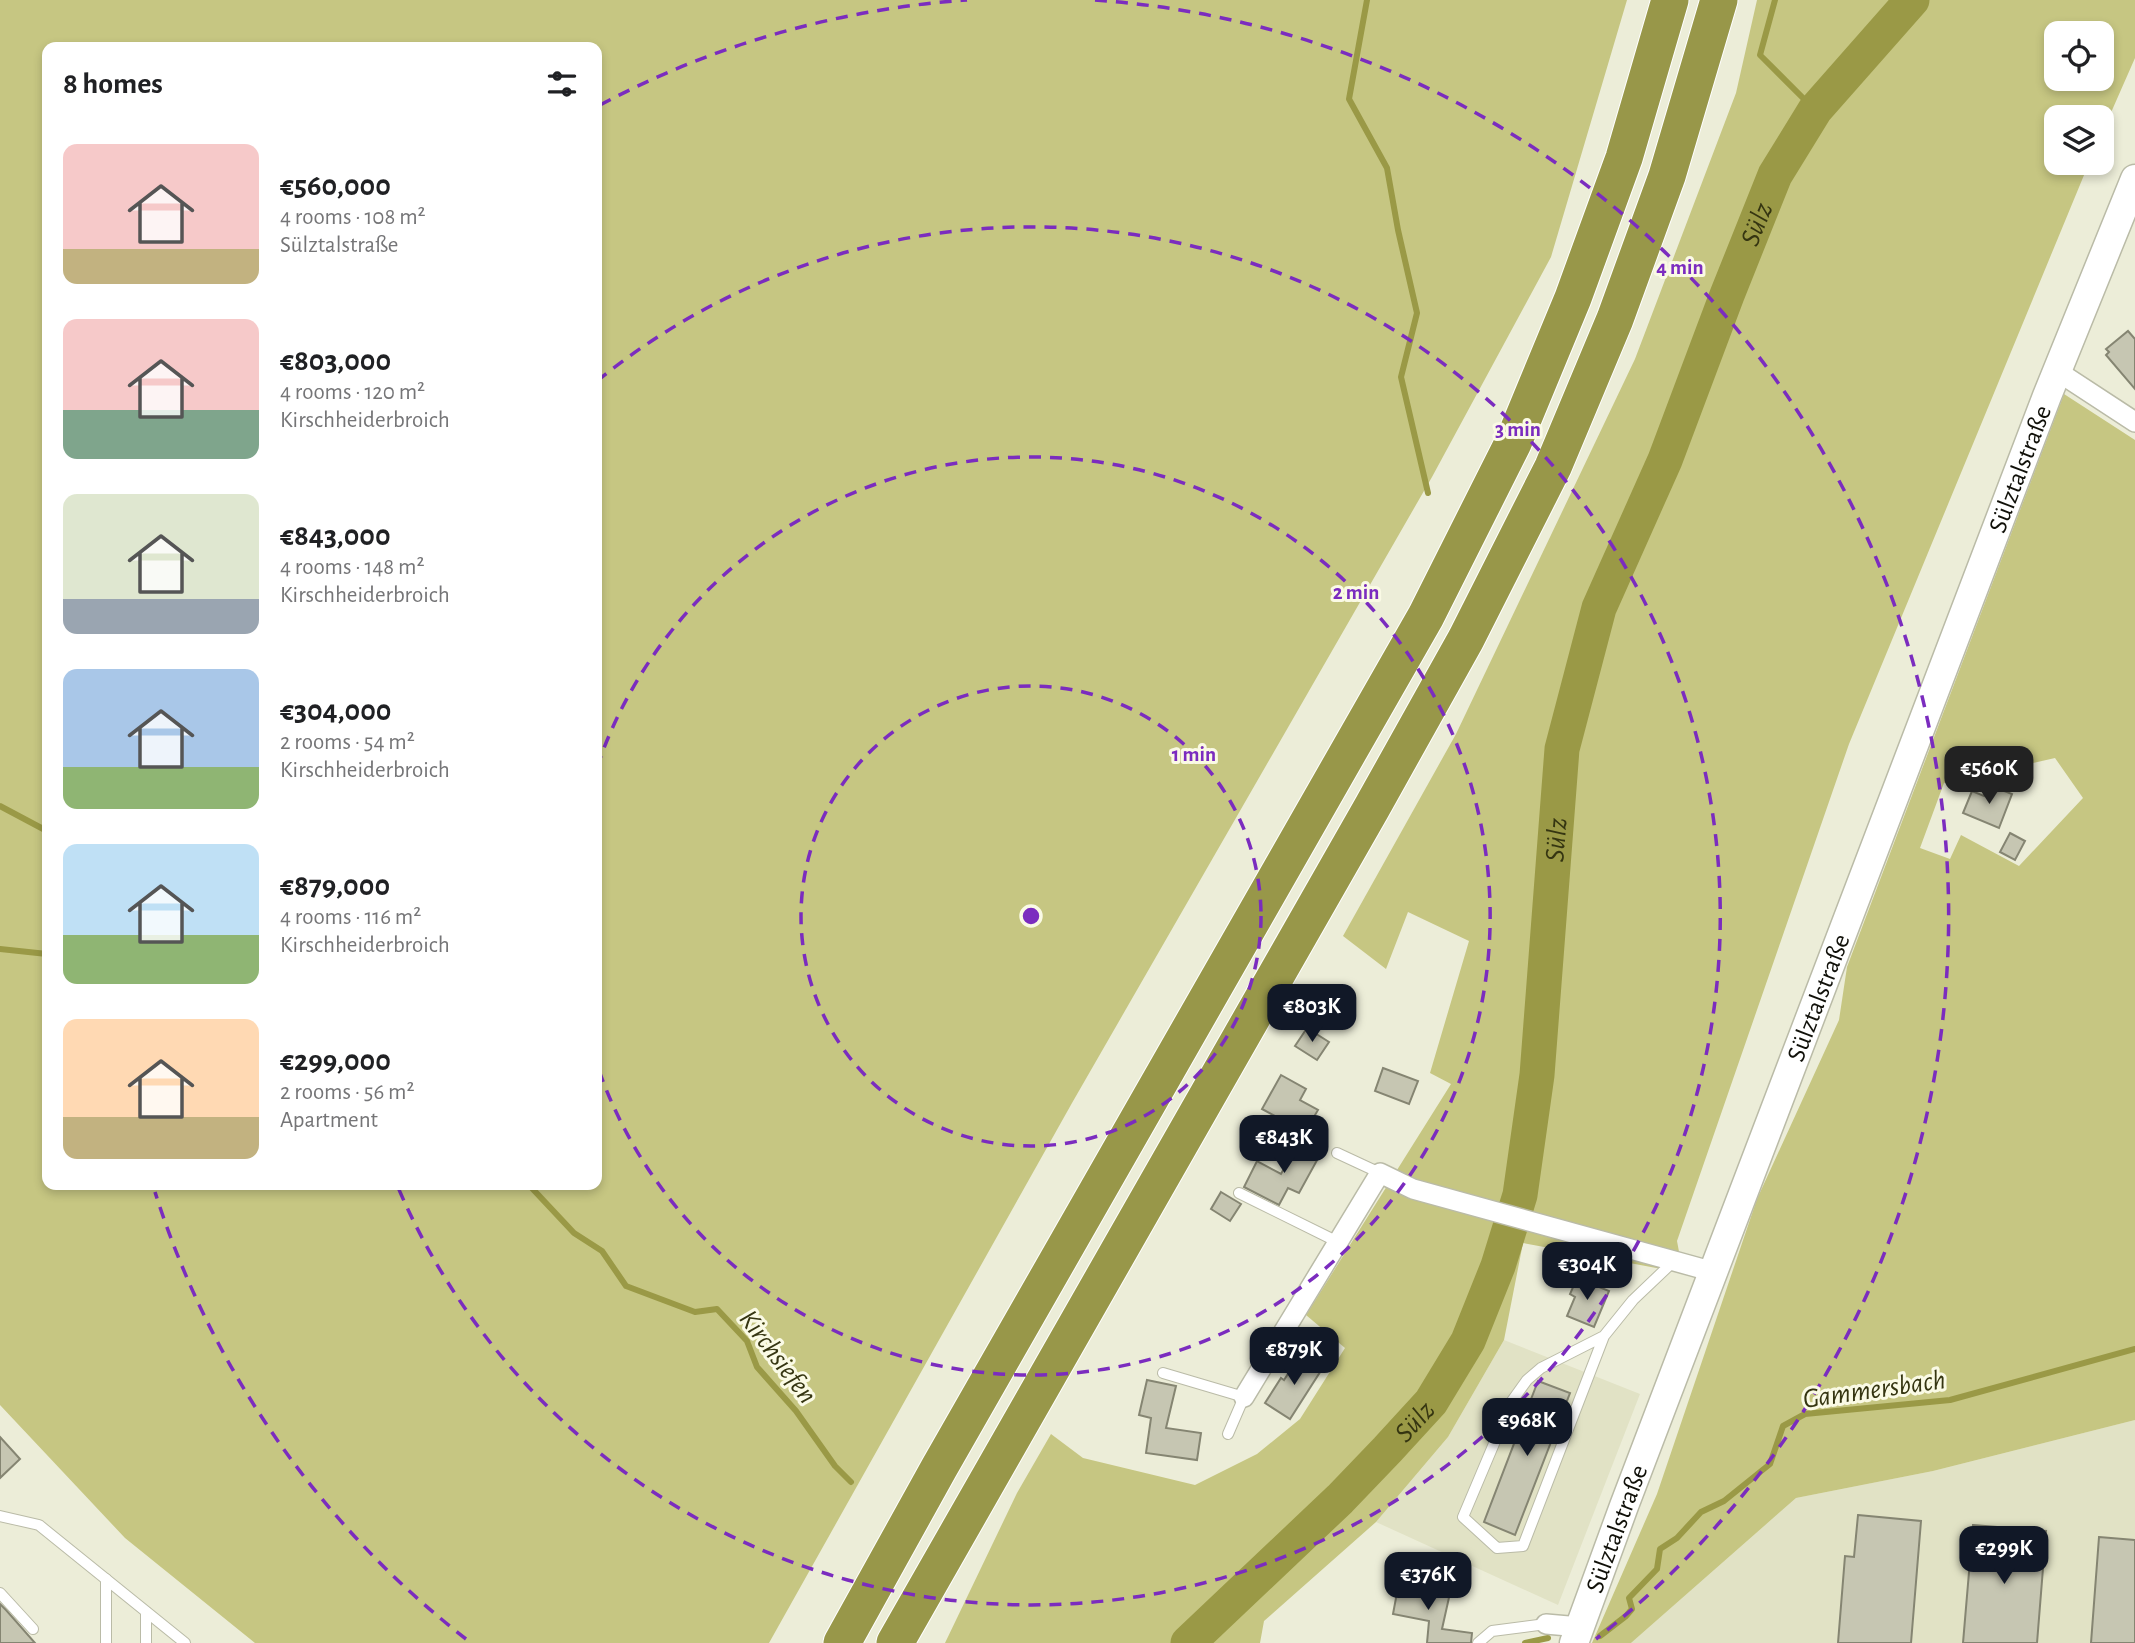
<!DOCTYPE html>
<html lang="en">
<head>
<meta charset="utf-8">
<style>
  :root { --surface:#fff; --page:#f6f6f6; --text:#202124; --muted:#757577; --accent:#111827 }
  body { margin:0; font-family:"Alegreya Sans",sans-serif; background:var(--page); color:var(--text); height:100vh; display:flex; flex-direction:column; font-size:26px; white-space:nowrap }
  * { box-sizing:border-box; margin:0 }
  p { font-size:23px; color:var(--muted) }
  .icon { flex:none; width:38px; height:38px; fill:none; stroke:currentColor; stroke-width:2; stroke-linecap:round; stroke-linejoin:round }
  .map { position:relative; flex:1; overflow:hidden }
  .panel { position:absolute; left:42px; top:42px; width:560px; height:1148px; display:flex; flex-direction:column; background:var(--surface); border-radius:14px; box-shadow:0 4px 10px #0003 }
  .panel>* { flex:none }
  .buttons { position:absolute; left:2044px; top:21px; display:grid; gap:14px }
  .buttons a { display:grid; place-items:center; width:70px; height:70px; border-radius:14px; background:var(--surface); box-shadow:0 4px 10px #0003; font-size:35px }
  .price { position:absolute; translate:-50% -60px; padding:0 16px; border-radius:14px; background:var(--accent); color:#fff; font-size:23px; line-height:46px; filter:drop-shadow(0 2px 4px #0008) }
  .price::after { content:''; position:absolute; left:50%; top:42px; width:21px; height:16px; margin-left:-10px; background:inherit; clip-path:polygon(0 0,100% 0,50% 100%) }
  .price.current { background:#222; color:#fff }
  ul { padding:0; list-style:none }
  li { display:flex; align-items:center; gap:21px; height:175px; padding:0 21px }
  li span { display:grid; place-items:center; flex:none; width:196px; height:140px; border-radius:14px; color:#555 }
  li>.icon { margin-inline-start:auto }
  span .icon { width:84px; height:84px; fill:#fffc; stroke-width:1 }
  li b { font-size:30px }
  h2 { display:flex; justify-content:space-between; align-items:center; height:84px; padding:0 21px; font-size:30px }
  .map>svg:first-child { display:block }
  .built { fill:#e1e2c5 }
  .green { fill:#c6c682; fill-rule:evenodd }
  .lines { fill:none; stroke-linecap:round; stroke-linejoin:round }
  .stream { stroke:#9a9946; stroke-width:6 }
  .river { stroke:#9a9946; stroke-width:35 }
  .building { fill:#c6c6b2; stroke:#858572; stroke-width:2 }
  .lane-casing { stroke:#babba7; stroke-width:12 }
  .street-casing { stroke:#babba7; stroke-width:22 }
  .secondary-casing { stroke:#babba7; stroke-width:31 }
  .highway-casing { stroke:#fff; stroke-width:39 }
  .lane { stroke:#fff; stroke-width:10 }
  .street { stroke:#fff; stroke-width:19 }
  .secondary { stroke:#fff; stroke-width:28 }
  .highway { stroke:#989749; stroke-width:37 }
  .ring { fill:none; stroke:#7b2cbf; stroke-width:3.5; stroke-dasharray:12 9 }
  .labels { text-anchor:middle; stroke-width:6; stroke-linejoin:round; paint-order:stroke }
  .street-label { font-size:26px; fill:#101009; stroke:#fafae5 }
  .water-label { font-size:28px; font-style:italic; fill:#353511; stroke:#fafae5 }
  .centre { fill:#7b2cbf; stroke:#fafae5; stroke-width:3.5 }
  .ring-label { font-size:21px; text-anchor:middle; font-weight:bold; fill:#7b2cbf; stroke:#fafae5; stroke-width:6; stroke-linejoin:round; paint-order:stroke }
</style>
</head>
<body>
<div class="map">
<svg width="2135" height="1643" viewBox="0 0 2135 1643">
  <rect width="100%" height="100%" fill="#ecedd8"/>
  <!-- built -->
  <g class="built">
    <polygon points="1504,1340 1640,1394 1558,1605 1376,1522 1448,1437"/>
    <polygon points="2135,1420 2135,1643 1631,1643 1796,1498 1933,1471"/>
  </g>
  <!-- green -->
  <g class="green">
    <path d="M0,0H1627L1551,257L1432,477L1072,1103L769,1643H255L125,1538L0,1405ZM47,47H597V1185H47Z"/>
    <path d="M1757,0H2135V58L2102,133V117H2056V163H2089L1849,744L1677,1241L1683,1273L1523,1243L1504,1340L1448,1437L1376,1522L1264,1621L1260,1643H945L1017,1493L1051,1434L1083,1458L1195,1485L1257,1454L1300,1419L1345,1348L1306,1315L1451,1084L1430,1073L1469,941L1408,912L1386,969L1343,936L1456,734L1635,359L1736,93ZM2056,33H2102V79H2056Z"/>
    <path d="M2064,394L2135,440V1420L1933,1471L1796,1498L1631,1643H1592L1657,1494L1757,1199L1839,1020L1847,967ZM2055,758L2083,798L2019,866L1961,835L1950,859L1920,848L1944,783Z"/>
  </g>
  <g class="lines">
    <!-- stream -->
    <g class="stream">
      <polyline points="1367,0 1349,99 1387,168 1398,230 1417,313 1401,377 1428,493"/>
      <polyline points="1775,0 1760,55 1815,110"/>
      <polyline points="0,806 47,831"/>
      <polyline points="0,949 47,954"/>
      <polyline points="529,1185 574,1233 602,1251 626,1286 695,1312 717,1309 747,1341 757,1367 796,1411 835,1466 851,1482"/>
      <polyline points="1600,1636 1626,1616 1632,1609 1629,1598 1657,1569 1660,1549 1677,1538 1701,1512 1724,1501 1770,1464 1783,1426 1805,1414 1950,1400 2135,1349"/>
      <polyline points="1525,1643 1548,1638"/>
    </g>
    <!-- river -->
    <path class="river" id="s1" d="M1188,1643L1340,1499L1387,1450L1431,1402L1468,1341L1498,1266L1520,1195L1537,1075L1562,749L1599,608L1665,460L1727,295L1775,175L1815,110L1912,0"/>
  </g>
  <!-- building -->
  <g class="building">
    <polygon points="2128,331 2135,339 2135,389 2106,355 2109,352 2106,349"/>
    <polygon points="1989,785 2012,794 1999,828 1963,813 1972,791 1984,796"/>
    <polygon points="2010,833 2025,841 2015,860 2000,852"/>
    <polygon points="1307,1028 1329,1042 1317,1060 1295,1046"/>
    <polygon points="1383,1068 1418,1081 1409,1104 1375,1091"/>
    <polygon points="1281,1075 1306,1089 1300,1100 1318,1110 1305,1132 1262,1109"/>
    <polygon points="1299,1141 1321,1153 1299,1193 1288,1188 1279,1205 1244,1187 1257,1161 1281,1174"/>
    <polygon points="1221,1192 1241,1204 1230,1221 1211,1209"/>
    <polygon points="1577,1278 1609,1291 1594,1327 1567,1316 1575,1297 1570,1294"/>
    <polygon points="1300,1355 1322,1369 1290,1419 1265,1403 1281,1378 1284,1380"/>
    <polygon points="1147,1380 1176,1386 1166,1428 1201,1433 1197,1460 1146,1453 1151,1418 1139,1415"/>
    <polygon points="1538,1381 1570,1393 1515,1535 1484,1522"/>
    <polygon points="0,1437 20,1459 0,1478"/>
    <polygon points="1858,1515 1921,1521 1911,1643 1838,1643 1845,1556 1854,1557"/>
    <polygon points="1973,1525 2046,1531 2037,1643 1963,1643"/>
    <polygon points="2099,1537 2135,1540 2135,1643 2091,1643"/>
    <polygon points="1399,1582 1450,1593 1442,1629 1472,1633 1471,1643 1427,1643 1429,1621 1393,1614"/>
    <polygon points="0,1604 6,1610 35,1643 0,1643"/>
  </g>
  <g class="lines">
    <defs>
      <g id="lane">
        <polyline points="1337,1153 1380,1173"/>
        <polyline points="1239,1193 1338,1242"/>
        <polyline points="1604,1336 1523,1546 1497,1548 1463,1517 1512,1401 1527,1380 1541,1368 1604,1336 1633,1300 1674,1261"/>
        <polyline points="1163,1373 1244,1397 1228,1434"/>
        <polyline points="0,1516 39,1525 185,1643"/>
        <polyline points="106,1579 106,1643"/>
        <polyline points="0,1593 33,1629"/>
        <polyline points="146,1643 146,1612"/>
        <polyline points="1478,1643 1492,1631 1546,1624"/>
      </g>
      <g id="street">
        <polyline points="2057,371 2135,422"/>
        <polyline points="1244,1397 1380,1173 1413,1189 1714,1272"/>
        <polyline points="1546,1624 1580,1627"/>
      </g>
      <g id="secondary">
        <path id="s2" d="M1574,1643L1624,1506L2047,396L2135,179"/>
      </g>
      <g id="highway">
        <polyline points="842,1643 939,1468 1426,616 1513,443 1573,298 1624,158 1670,0"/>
        <polyline points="895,1643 1371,809 1466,639 1553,467 1615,319 1667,176 1719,0"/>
      </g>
    </defs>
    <!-- lane casing -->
    <use href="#lane" class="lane-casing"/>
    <!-- street casing -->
    <use href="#street" class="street-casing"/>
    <!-- secondary casing -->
    <use href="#secondary" class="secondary-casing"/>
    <!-- highway casing -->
    <use href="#highway" class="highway-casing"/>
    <!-- lane -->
    <use href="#lane" class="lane"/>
    <!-- street -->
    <use href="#street" class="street"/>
    <!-- secondary -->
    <use href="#secondary" class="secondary"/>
    <!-- highway -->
    <use href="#highway" class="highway"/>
  </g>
  <!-- distance rings -->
  <g class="ring">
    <circle cx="1031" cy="916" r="230"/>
    <path d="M597 767A459 459 0 1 1 597 1065"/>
    <path d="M597 381A689 689 0 1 1 397 1185"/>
    <path d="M466 1639A918 918 0 0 1 155 1192M600 105A918 918 0 0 1 967 0M1095 0A918 918 0 0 1 1596 1639"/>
  </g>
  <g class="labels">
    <!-- street labels -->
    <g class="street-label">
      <text dy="9" stroke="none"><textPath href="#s2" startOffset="1256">Sülztalstraße</textPath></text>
      <text dy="9" stroke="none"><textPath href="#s2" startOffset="690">Sülztalstraße</textPath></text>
      <text dy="9" stroke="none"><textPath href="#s2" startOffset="122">Sülztalstraße</textPath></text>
    </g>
    <!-- water labels -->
    <g class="water-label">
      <text dy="10" stroke="none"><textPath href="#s1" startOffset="1578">Sülz</textPath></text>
      <text dy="10" stroke="none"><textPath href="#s1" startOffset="926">Sülz</textPath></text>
      <text transform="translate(779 1356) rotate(53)" y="10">Kirchsiefen</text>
      <text transform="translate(1874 1388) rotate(-8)" y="10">Gammersbach</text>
      <text dy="10" stroke="none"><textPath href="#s1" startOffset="317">Sülz</textPath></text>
    </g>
  </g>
  <circle cx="1031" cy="916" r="10" class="centre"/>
  <g class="ring-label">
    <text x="1680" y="274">4 min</text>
    <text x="1518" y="436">3 min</text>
    <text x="1356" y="599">2 min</text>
    <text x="1194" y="761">1 min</text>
  </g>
</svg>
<div class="buttons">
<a><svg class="icon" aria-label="locate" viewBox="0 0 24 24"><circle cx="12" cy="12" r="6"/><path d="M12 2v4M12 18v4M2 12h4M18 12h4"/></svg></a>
<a><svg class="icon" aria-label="layers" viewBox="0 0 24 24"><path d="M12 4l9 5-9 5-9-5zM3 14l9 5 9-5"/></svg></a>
</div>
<b class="price current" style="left:1989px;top:806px">€560K</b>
<b class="price" style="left:1312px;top:1044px">€803K</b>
<b class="price" style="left:1284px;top:1175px">€843K</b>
<b class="price" style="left:1587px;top:1302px">€304K</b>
<b class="price" style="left:1294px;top:1387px">€879K</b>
<b class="price" style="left:1527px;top:1458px">€968K</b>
<b class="price" style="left:2004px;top:1586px">€299K</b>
<b class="price" style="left:1428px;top:1612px">€376K</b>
<section class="panel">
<h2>8 homes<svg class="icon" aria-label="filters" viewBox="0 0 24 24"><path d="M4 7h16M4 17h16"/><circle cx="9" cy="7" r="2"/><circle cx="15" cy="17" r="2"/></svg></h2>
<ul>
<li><span style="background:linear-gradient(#f6c9c9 75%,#c2b280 0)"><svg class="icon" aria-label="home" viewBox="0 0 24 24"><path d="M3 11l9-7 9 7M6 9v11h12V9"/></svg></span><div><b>€560,000</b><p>4 rooms · 108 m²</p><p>Sülztalstraße</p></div></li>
<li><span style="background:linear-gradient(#f6c9c9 65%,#7fa58c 0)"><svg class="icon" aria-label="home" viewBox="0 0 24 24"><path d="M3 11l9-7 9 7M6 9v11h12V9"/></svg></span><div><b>€803,000</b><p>4 rooms · 120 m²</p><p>Kirschheiderbroich</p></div></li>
<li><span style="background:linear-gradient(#dfe7d0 75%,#9aa5b1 0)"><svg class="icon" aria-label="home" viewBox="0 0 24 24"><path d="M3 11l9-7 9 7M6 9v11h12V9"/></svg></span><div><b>€843,000</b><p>4 rooms · 148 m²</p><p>Kirschheiderbroich</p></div></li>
<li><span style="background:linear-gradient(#a9c7e8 70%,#8fb573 0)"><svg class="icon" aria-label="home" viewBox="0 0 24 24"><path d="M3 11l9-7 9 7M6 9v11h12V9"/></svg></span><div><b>€304,000</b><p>2 rooms · 54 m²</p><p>Kirschheiderbroich</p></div></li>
<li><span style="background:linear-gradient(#bfe0f5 65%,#8fb573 0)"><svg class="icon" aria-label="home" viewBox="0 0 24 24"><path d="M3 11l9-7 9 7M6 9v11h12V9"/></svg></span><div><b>€879,000</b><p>4 rooms · 116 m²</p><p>Kirschheiderbroich</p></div></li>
<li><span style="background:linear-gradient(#ffd9b3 70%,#c2b280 0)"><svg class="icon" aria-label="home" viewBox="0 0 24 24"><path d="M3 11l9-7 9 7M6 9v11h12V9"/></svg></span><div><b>€299,000</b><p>2 rooms · 56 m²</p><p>Apartment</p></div></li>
</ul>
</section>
</div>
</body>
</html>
